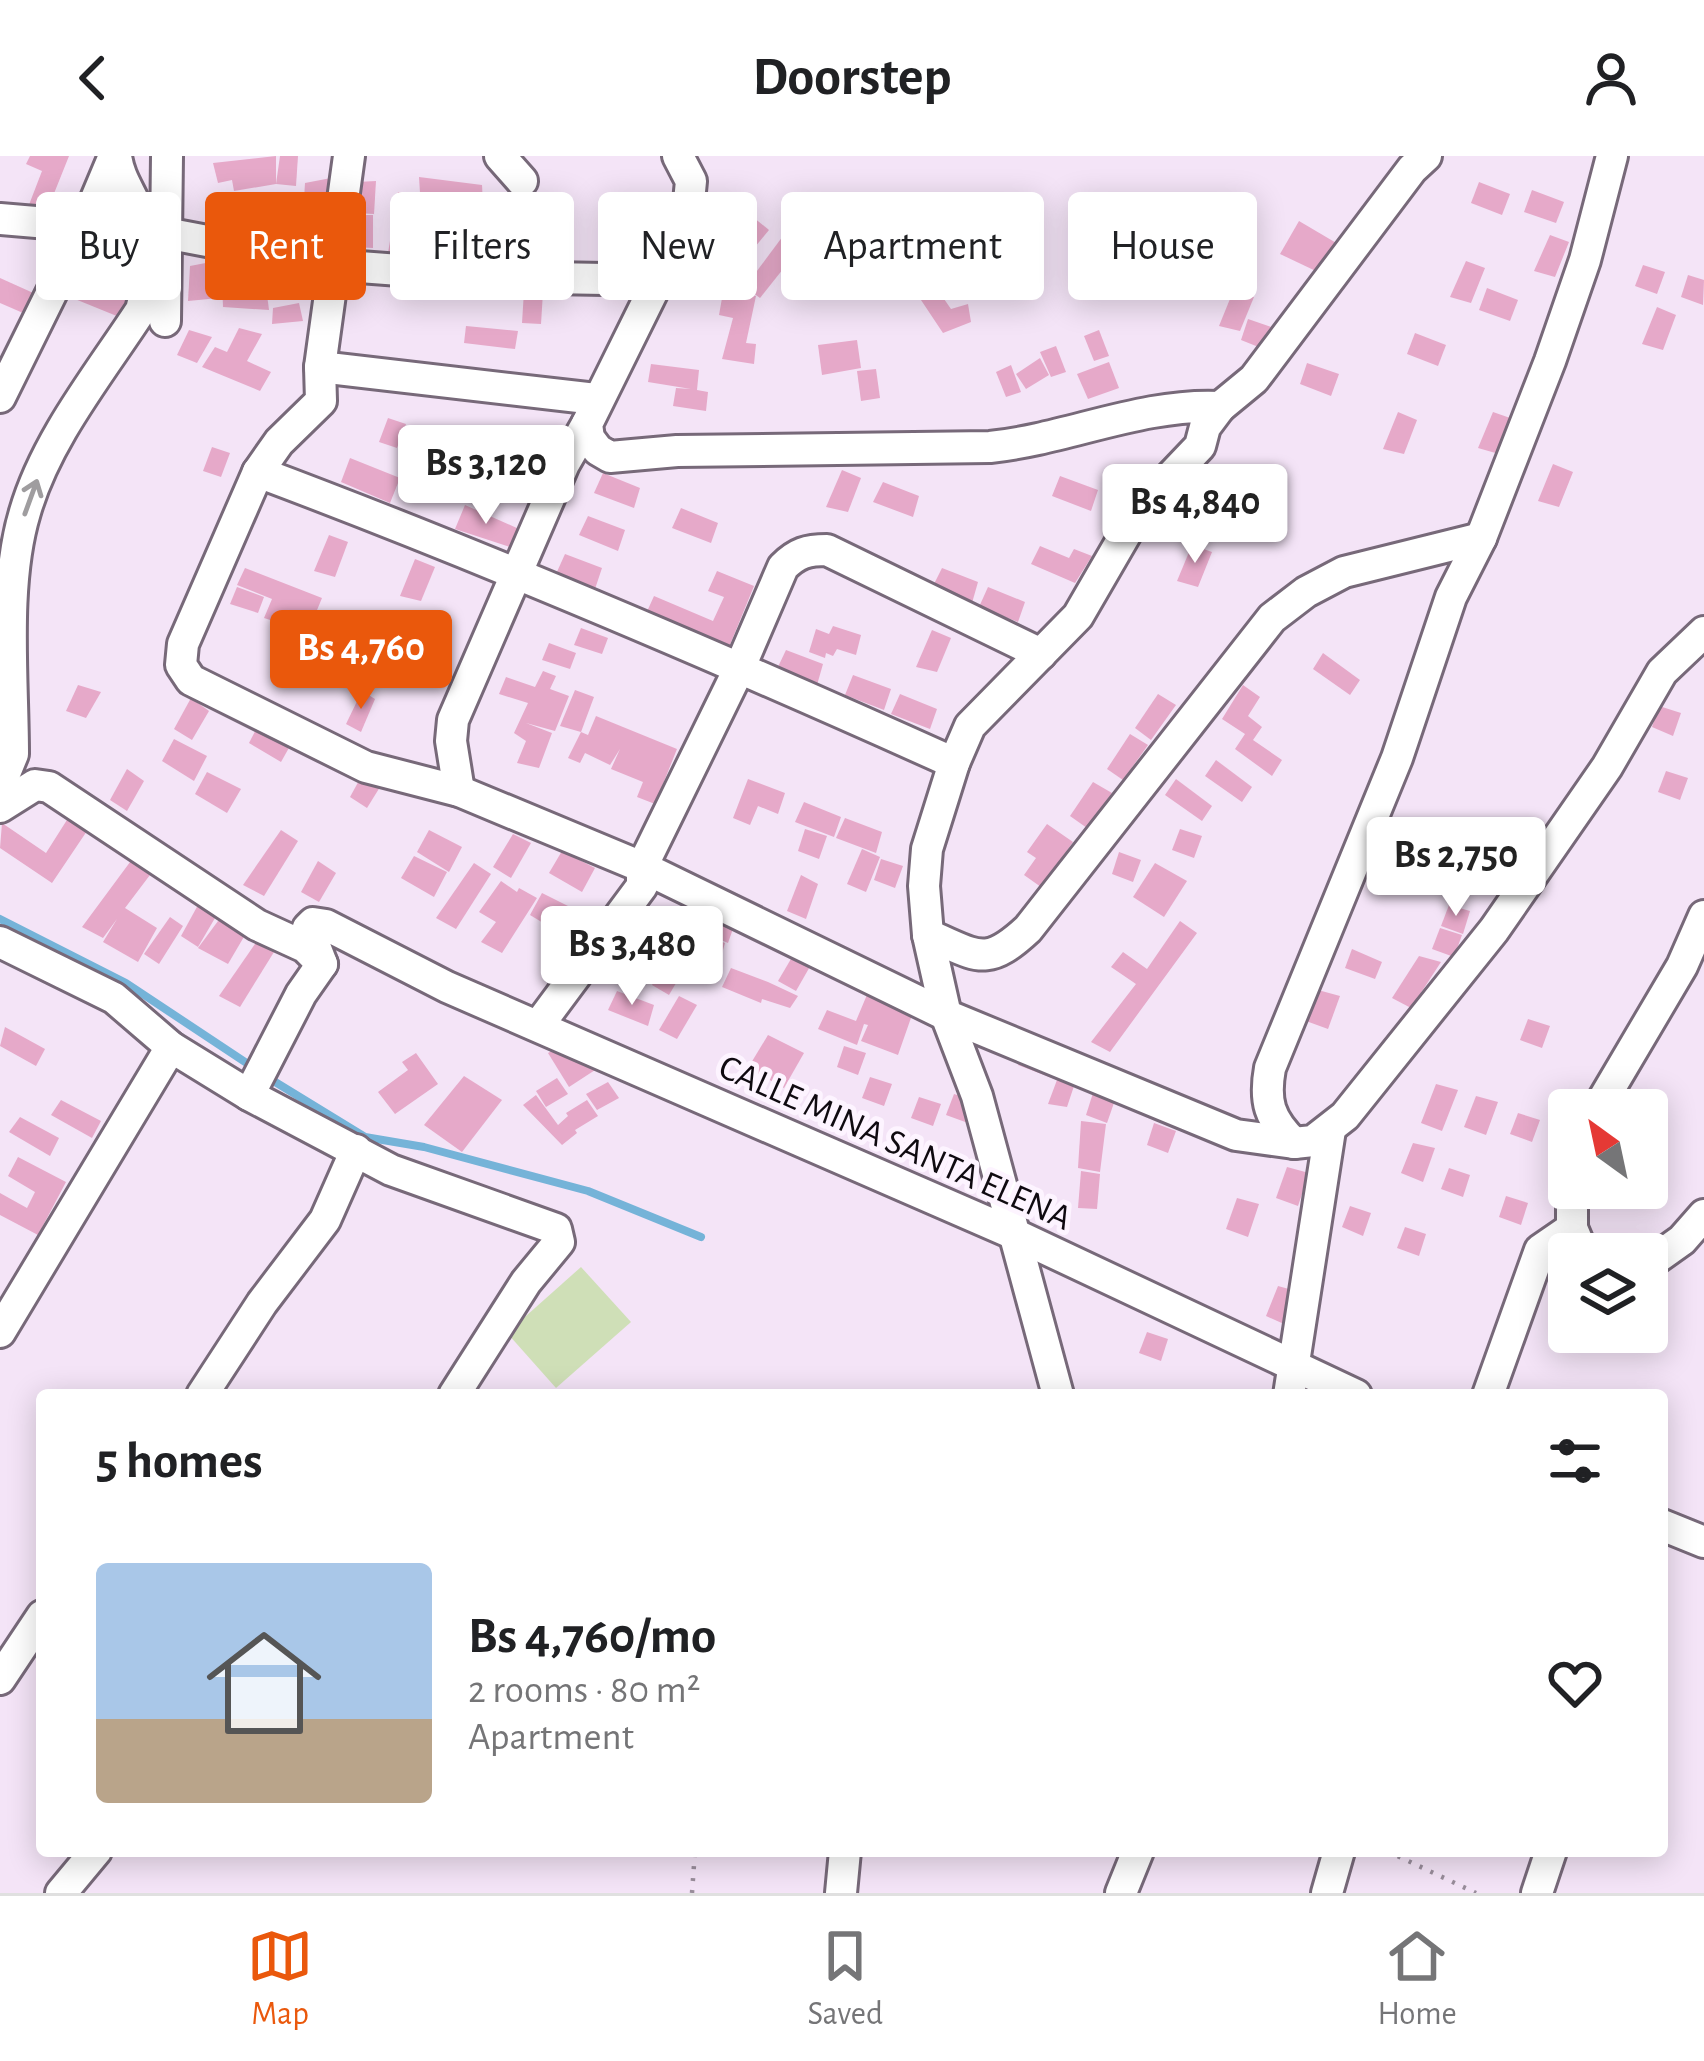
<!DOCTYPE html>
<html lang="en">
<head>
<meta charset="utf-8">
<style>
  :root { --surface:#fff; --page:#f2f2f2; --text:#202124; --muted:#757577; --line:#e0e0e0; --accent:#ea580c }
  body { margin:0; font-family:"Alegreya Sans",sans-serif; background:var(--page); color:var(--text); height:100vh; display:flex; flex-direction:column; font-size:45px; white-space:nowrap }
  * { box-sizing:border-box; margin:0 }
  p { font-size:39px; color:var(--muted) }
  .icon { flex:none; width:66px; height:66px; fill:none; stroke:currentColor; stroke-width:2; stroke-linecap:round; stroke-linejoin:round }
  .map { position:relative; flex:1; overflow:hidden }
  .drawer { position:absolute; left:36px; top:1233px; width:1632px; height:468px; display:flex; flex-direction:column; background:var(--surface); border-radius:12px; box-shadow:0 6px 30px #0003 }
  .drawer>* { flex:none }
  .guide { position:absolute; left:36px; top:36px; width:1632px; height:108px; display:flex; gap:24px }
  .needle { width:78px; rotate:327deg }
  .tools { position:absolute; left:1548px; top:933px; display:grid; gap:24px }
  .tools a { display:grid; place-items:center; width:120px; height:120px; border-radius:12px; background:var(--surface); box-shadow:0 6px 30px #0003; font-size:60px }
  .price { position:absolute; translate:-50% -102px; padding:0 27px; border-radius:12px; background:#fff; color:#222; font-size:39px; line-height:78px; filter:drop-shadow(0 3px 6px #0008) }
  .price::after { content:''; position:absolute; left:50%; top:72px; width:36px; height:27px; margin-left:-18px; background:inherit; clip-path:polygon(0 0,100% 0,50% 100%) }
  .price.on { background:var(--accent); color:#fff }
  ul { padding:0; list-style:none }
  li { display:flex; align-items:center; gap:36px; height:300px; padding:0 60px }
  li+li { border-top:3px solid var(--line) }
  li span { display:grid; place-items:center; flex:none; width:336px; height:240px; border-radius:12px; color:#555 }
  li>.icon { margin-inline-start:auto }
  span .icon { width:144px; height:144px; fill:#fffc; stroke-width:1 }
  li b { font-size:51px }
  h2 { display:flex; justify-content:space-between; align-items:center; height:144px; padding:0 60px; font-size:51px }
  .chip { padding:0 42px; border-radius:12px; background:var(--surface); box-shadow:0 6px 30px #0003; font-size:42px; line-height:108px }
  .chip.on { background:var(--accent); color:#fff }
  header { display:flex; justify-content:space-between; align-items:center; height:156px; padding:0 60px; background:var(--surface); font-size:54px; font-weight:600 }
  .tab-bar { display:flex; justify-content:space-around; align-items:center; height:168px; border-top:3px solid var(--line); background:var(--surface); font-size:33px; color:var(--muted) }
  .tab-bar a { display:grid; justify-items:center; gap:6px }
  .tab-bar .on { color:var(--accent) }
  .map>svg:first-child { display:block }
  .green { fill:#cfdfb7 }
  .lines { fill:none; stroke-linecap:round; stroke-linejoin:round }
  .stream { stroke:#75b3d8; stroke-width:8 }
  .building { fill:#e6a9c9 }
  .minor-casing { stroke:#776979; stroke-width:36 }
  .path { stroke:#998d9b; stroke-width:4.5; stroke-dasharray:3 9; stroke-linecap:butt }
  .minor { stroke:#fff; stroke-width:30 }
  .oneway { stroke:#9f9d9f }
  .labels { text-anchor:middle; stroke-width:10; stroke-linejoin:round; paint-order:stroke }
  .street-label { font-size:36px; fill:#0f0a10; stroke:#fdf4ff }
</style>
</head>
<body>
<header><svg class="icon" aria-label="back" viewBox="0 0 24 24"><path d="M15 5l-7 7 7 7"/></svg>Doorstep<svg class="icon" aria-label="person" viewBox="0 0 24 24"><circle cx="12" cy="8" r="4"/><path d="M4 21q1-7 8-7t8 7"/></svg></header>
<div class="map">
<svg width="1704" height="1737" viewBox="0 0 1704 1737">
  <rect width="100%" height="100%" fill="#f4e4f7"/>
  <!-- green -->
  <polygon class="green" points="581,1111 631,1166 556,1232 507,1177"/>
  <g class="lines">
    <!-- stream -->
    <g class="stream">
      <polyline points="0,763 126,827 254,912"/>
      <polyline points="267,921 365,981 424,991 588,1035 701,1081"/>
    </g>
  </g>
  <!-- building -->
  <g class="building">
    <polygon points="30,0 69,0 45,60 27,54 42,15 26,8"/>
    <polygon points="276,0 276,28 234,35 232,24 218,27 213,7"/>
    <polygon points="280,0 298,0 296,30 276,28"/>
    <polygon points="419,21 482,29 483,47 420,37"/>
    <polygon points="331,22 335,40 304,44 305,27"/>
    <polygon points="376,25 374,58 355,57 357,26"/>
    <polygon points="1479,26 1510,38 1502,59 1471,47"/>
    <polygon points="1532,34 1564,46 1556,67 1524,56"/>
    <polygon points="398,36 413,38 403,99 388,97"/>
    <polygon points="212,51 274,53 271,73 213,70"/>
    <polygon points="328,54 332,72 301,76 301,59"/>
    <polygon points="355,59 373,59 373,92 353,91"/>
    <polygon points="753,61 769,74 746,102 731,91"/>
    <polygon points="1299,65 1338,88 1320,117 1280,98"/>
    <polygon points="1550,79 1569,86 1555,121 1534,115"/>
    <polygon points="783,80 799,93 760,142 745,131"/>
    <polygon points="495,81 539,86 536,104 494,98"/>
    <polygon points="216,105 219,142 188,145 190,110"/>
    <polygon points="1466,105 1485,112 1471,147 1450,141"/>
    <polygon points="1643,109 1665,116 1657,138 1635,130"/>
    <polygon points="1688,119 1704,124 1703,149 1681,141"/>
    <polygon points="83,121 139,146 129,165 70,141"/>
    <polygon points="0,122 40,140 30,160 0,147"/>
    <polygon points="265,123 269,154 223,151 222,124"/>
    <polygon points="935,130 951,153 968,148 971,166 943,177 919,141"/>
    <polygon points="724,131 756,140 746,187 756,188 754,208 722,203 733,162 719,159"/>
    <polygon points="1487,132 1518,144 1510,165 1479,154"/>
    <polygon points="1234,133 1254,141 1240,175 1219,170"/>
    <polygon points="524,135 543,136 541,168 522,167"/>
    <polygon points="299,147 303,165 272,168 273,152"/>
    <polygon points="1657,151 1676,159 1663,194 1642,188"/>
    <polygon points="1248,163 1280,174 1271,196 1241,184"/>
    <polygon points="466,170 518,175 515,193 464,187"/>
    <polygon points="239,172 262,178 247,205 271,216 260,235 202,211 215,191 227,196"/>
    <polygon points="189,174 212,181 197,207 177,199"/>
    <polygon points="1099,174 1109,200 1094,205 1084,180"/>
    <polygon points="1415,177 1446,189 1438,210 1407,198"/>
    <polygon points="857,184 861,212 822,219 818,189"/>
    <polygon points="1056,190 1066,216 1051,221 1040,196"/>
    <polygon points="1040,202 1049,219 1026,233 1016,218"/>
    <polygon points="1109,206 1119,232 1088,243 1077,218"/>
    <polygon points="1307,207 1339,218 1331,240 1300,228"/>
    <polygon points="651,208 699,214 697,234 708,236 706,255 673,250 676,232 691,233 648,226"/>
    <polygon points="1011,209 1021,236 1006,241 996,216"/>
    <polygon points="876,213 880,242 861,245 857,215"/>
    <polygon points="1398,256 1417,264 1404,298 1383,293"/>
    <polygon points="1493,256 1513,263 1499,298 1478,292"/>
    <polygon points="388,262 406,268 397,292 379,286"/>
    <polygon points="212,291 230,297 221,321 203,315"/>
    <polygon points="350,302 400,322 390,347 341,326"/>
    <polygon points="1553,308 1573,316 1559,351 1538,345"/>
    <polygon points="842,314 861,322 848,356 826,351"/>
    <polygon points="603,317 640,332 634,352 594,337"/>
    <polygon points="1060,320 1098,334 1091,355 1052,340"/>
    <polygon points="883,326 919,340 913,361 873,346"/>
    <polygon points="465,349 519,373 510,391 455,373"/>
    <polygon points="681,352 718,367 711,387 672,372"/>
    <polygon points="588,360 625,374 618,395 579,379"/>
    <polygon points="329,379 348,386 335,421 314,415"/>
    <polygon points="1192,389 1212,396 1198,431 1177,425"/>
    <polygon points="1040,390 1069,402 1074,393 1092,400 1075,427 1031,408"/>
    <polygon points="565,398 602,412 595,433 556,418"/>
    <polygon points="415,403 435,411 421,445 400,440"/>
    <polygon points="245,412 322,442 315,459 359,475 368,459 382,467 374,483 359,475 342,513 314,504 298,497 307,476 264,462 272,443 237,429"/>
    <polygon points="942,412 978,426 972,447 932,432"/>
    <polygon points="717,415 754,430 727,496 645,460 654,440 713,465 724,441 708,435"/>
    <polygon points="237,431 264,441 258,457 230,448"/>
    <polygon points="988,431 1025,446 1018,466 979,451"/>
    <polygon points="833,470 861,479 856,499 837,493 833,500 826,497 825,502 809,496 816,473 829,478"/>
    <polygon points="581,472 608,482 602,498 574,489"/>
    <polygon points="932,474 951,482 937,516 916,511"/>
    <polygon points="407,479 434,489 427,505 399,496"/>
    <polygon points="549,487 576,497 570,513 542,504"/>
    <polygon points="786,494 823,508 817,529 777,513"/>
    <polygon points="1323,497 1360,524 1350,539 1313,513"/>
    <polygon points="543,515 556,520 550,533 569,540 555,575 526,567 552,577 539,612 517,607 526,585 514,577 528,547 499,538 506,521 535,531"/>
    <polygon points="853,519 891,533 884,554 845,539"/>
    <polygon points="78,529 101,536 86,562 66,555"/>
    <polygon points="1243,529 1260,541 1248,560 1262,571 1253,584 1282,604 1272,620 1235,593 1245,578 1222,563"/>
    <polygon points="575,534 594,541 581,576 560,570"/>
    <polygon points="362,535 375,543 361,576 346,568"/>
    <polygon points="900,538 937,553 930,573 891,558"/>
    <polygon points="1158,538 1176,549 1151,584 1135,572"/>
    <polygon points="191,542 209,555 192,584 174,573"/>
    <polygon points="1659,550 1681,557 1673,580 1652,571"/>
    <polygon points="596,560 677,593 655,648 637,641 643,626 611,613 620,593 610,609 585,597 580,607 568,602 581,576 588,579"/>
    <polygon points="261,564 295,581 281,606 249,587"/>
    <polygon points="1130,578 1148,589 1123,624 1107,613"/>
    <polygon points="174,583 207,600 194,625 162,605"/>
    <polygon points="1216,604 1252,631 1242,646 1205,620"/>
    <polygon points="367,610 385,623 367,652 350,641"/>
    <polygon points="127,613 144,625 127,655 110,644"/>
    <polygon points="1666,615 1688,622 1680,644 1658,636"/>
    <polygon points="207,616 241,633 227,657 195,638"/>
    <polygon points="748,623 785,637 778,658 758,650 750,669 733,662"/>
    <polygon points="1176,623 1212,650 1202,665 1165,639"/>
    <polygon points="1093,626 1112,637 1087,672 1070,660"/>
    <polygon points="804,646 841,661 834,681 795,666"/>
    <polygon points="72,656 91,669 52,727 0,692 2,667 46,697"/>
    <polygon points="845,662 882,676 876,697 836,682"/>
    <polygon points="1047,668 1073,686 1041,731 1024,719 1036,702 1027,696"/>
    <polygon points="805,673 827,680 819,703 798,695"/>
    <polygon points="1180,673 1202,680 1194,702 1172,694"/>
    <polygon points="281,674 298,685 264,740 243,729"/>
    <polygon points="429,674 462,691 449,716 417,696"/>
    <polygon points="513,678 531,687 511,722 493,711"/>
    <polygon points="862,693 880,701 866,736 847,728"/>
    <polygon points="562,695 595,712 582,736 549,717"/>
    <polygon points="1119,696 1141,704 1133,726 1112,718"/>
    <polygon points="136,698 156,711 125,752 157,772 138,806 103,786 117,763 103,782 82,771"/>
    <polygon points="414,700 447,716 434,741 401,722"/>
    <polygon points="881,703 903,710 895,732 874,724"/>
    <polygon points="318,705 336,717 319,746 301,736"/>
    <polygon points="474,707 491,718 456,773 436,762"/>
    <polygon points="1155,707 1187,725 1164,761 1133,741"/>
    <polygon points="801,719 818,728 806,763 787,755"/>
    <polygon points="501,725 517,736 519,732 537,742 502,797 481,786 496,766 479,756"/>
    <polygon points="542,737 576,754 563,779 530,759"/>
    <polygon points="198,749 215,762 198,791 181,780"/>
    <polygon points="1449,749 1470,755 1463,778 1441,770"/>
    <polygon points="714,757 736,764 728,787 707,778"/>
    <polygon points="170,761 183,770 159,808 144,798"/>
    <polygon points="221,761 245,779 228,808 198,792"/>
    <polygon points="1180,765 1197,777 1110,896 1091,886 1136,828 1111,811 1123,796 1147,813"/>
    <polygon points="1440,772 1462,779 1454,801 1432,793"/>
    <polygon points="688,773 725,787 719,808 679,793"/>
    <polygon points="257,785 274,796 240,851 219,840"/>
    <polygon points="798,791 816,800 796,835 778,825"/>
    <polygon points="1352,793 1382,806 1375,823 1345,812"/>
    <polygon points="671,795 689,805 669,839 652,829"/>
    <polygon points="1419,800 1441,806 1411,852 1392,842"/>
    <polygon points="731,812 768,826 798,840 790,852 762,843 761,847 722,831"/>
    <polygon points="874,822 919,839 898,899 861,885 868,869 864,868 857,889 818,873 827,854 856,865"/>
    <polygon points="1318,834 1340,840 1328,873 1306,865"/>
    <polygon points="617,835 654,849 648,870 608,854"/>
    <polygon points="679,840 697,849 677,883 659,874"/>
    <polygon points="1528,863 1550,870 1542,892 1520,884"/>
    <polygon points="5,871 45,893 36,910 0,890"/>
    <polygon points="768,879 804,897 784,932 748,912"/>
    <polygon points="569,885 612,903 569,931 548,897"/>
    <polygon points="1027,889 1081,909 1067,951 1048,948 1057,924 1018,909"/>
    <polygon points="844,890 866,897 858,919 837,911"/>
    <polygon points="416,897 438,928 395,958 378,936 408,914 402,906"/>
    <polygon points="464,920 502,944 462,996 424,969"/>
    <polygon points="870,921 892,928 884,950 862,942"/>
    <polygon points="557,922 568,938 546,951 536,935"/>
    <polygon points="608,926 619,942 597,954 586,938"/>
    <polygon points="1436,928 1458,934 1442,975 1421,967"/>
    <polygon points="1093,937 1115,944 1107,967 1086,959"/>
    <polygon points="954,938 976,945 968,967 946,959"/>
    <polygon points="536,939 558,969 568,960 566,957 587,944 598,960 575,974 577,977 562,989 523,949"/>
    <polygon points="1476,940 1498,946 1486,979 1464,971"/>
    <polygon points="919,941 941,948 933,970 911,962"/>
    <polygon points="61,944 101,965 92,982 51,959"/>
    <polygon points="1518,957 1540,964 1532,986 1510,978"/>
    <polygon points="20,961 59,982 50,1000 9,976"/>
    <polygon points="1081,965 1106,968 1100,1016 1078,1012"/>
    <polygon points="1154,967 1176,975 1168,997 1147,989"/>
    <polygon points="1413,987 1435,992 1423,1026 1401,1017"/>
    <polygon points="18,1001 66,1026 38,1079 0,1059 0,1037 27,1052 35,1036 8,1020"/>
    <polygon points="1287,1011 1309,1017 1298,1050 1276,1042"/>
    <polygon points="1449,1012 1470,1019 1463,1041 1441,1033"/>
    <polygon points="1081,1015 1100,1018 1097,1053 1078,1052"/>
    <polygon points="1506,1040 1528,1047 1521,1069 1499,1061"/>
    <polygon points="1237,1042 1259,1048 1248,1081 1226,1073"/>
    <polygon points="1350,1050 1371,1057 1363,1080 1342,1071"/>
    <polygon points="1405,1071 1426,1078 1419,1100 1397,1092"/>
    <polygon points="1278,1130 1296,1135 1284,1168 1266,1160"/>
    <polygon points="1147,1176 1168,1183 1161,1205 1139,1197"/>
  </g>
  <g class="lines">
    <defs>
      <g id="minor">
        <polyline points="349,0 320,211 321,245 279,286 258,316 183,488 181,509 191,524 366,611 459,635 642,711 946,859 1236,979 1294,987 1313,985 1345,960 1494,774 1607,611 1662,516 1704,476"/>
        <polyline points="500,0 522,25"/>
        <path d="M678,0L691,25L687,66L587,268L589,282L598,294L610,301L677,295L990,291C1067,283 1142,247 1220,251L1205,271L1200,290L1159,333L1129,372L1078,460L970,570L954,607L927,693L924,730L928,779L946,859L977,940L1058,1239"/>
        <polyline points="0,63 165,77 333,109 493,121 605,123 642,115 673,94"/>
        <polyline points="165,165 167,0"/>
        <polyline points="320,211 596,243"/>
        <polyline points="0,241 85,69 114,0"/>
        <polyline points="1220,251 1254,223 1412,13 1426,0"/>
        <path d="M258,316C493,404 725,504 954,607"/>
        <path d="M0,620L6,615L13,598C13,523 3,428 25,356C46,283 100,217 141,154C149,128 149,81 138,55C130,35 119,22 116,0"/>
        <polyline points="459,635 451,585 453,564 564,308 587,268"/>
        <polyline points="0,651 35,629 49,631 257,769 305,791 322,808"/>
        <path d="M928,779C977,799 985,813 1028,773L1272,462L1306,436L1344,416L1481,382"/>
        <polyline points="0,786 114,842 171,891 249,939 391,1014 556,1073 559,1086 526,1126 454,1239"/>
        <path d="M538,870L642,730V711L740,511L783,411C797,397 807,394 827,394L1041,498"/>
        <polyline points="249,939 301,838 322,808 308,772 313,767 326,769 447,831 1012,1077 1356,1239"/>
        <polyline points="1597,954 1682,810 1704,760"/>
        <path d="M1294,987C1269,963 1264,945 1270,912L1397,602L1451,441L1481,382L1550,205L1585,104L1612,0"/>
        <polyline points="1572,1032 1572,1072 1583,1098"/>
        <polyline points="1647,1109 1682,1084 1704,1059"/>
        <polyline points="0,1176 171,891"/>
        <polyline points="202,1239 262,1147 325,1064 356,994"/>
        <polyline points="1289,1239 1330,974"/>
        <polyline points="1488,1239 1540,1094 1572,1072"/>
        <polyline points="1662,1369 1704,1386"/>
        <polyline points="0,1523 42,1460"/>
        <polyline points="61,1737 96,1695"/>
        <polyline points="841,1737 845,1695"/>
        <polyline points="1121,1737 1138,1695"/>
        <polyline points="1327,1737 1339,1695"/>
        <polyline points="1537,1737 1551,1695"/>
      </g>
    </defs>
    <!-- minor casing -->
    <use href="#minor" class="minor-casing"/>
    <!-- path -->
    <g class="path">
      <polyline points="1387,1695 1476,1737"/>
      <polyline points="692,1737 695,1695"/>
    </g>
    <!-- minor -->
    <use href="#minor" class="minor"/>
  </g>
  <!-- one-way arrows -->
  <defs><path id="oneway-shaft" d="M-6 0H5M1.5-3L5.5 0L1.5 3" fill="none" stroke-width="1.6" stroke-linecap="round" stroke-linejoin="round" transform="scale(3)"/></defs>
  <use class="oneway" href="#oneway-shaft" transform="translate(31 341) rotate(-70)"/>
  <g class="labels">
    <!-- street labels -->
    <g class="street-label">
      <text transform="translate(896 985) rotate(24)" y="13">CALLE MINA SANTA ELENA</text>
    </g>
  </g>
</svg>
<div class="tools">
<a><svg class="needle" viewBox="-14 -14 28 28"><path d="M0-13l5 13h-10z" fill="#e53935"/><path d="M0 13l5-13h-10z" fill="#757577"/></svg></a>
<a><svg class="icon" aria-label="layers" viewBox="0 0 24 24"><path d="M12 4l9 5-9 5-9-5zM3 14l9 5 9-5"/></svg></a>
</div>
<b class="price" style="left:486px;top:371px">Bs 3,120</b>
<b class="price" style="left:1195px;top:410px">Bs 4,840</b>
<b class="price on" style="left:361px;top:556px">Bs 4,760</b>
<b class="price" style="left:1456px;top:763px">Bs 2,750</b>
<b class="price" style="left:632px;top:852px">Bs 3,480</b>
<div class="guide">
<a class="chip">Buy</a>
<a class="chip on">Rent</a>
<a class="chip">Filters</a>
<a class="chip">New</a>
<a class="chip">Apartment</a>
<a class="chip">House</a>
</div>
<section class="drawer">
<h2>5 homes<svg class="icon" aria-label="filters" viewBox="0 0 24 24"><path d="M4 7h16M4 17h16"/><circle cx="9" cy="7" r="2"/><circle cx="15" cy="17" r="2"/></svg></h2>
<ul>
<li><span style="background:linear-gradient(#a9c7e8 65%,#b9a48a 0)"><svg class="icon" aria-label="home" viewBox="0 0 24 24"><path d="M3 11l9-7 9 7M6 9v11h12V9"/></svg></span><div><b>Bs 4,760/mo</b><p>2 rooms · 80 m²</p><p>Apartment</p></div><svg class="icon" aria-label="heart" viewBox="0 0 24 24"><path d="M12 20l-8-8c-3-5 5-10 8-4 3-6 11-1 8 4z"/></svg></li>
</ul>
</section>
</div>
<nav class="tab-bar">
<a class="on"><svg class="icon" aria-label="map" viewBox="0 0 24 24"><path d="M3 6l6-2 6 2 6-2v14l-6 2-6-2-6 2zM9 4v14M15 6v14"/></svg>Map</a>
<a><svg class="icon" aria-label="saved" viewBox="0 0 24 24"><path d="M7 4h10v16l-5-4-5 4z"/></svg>Saved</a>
<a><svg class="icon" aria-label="home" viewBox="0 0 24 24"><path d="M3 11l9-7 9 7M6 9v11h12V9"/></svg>Home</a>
</nav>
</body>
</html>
